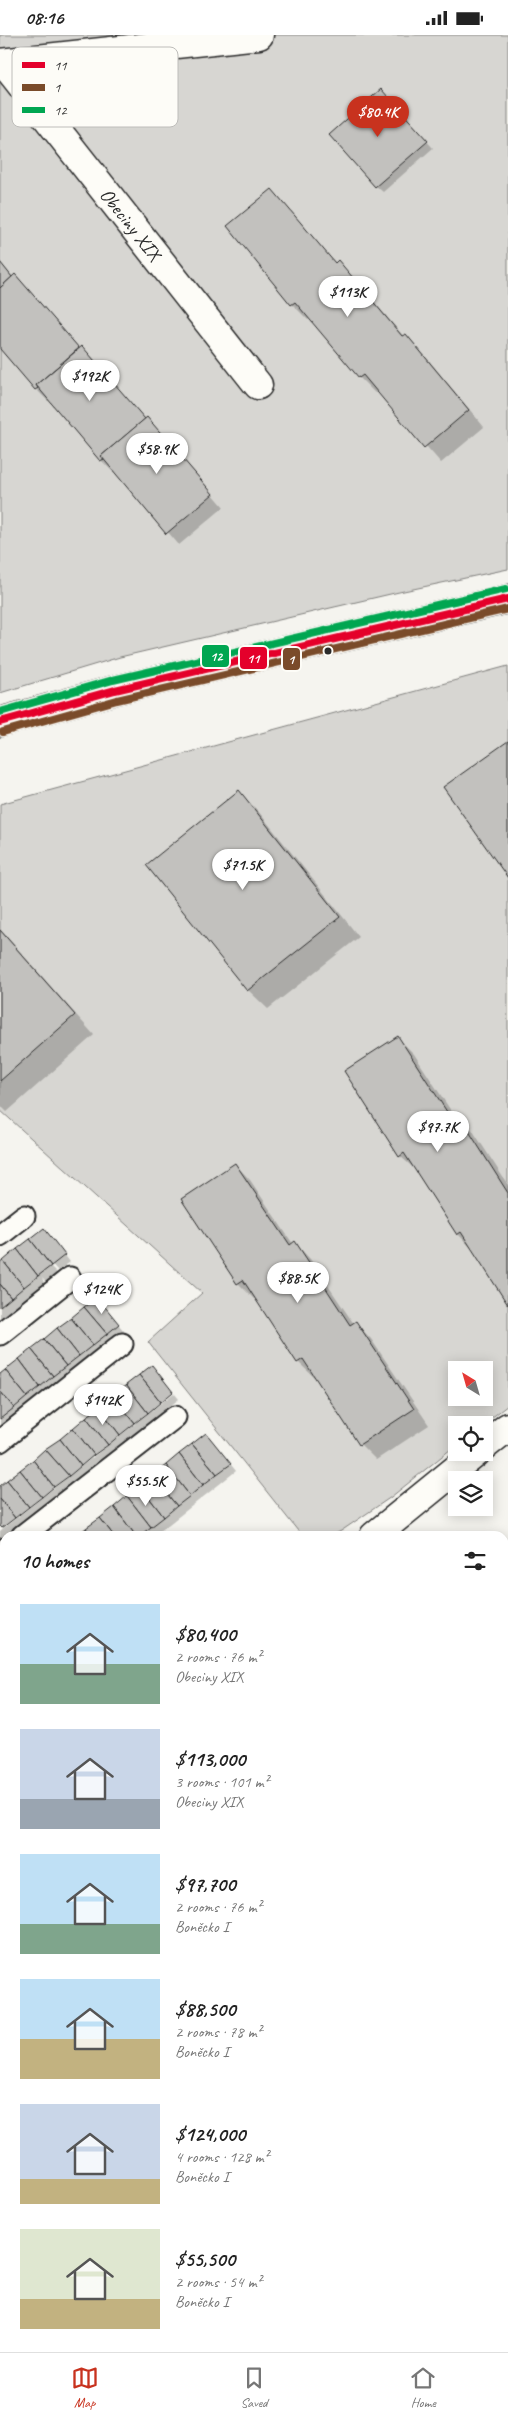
<!DOCTYPE html>
<html lang="en">
<head>
<meta charset="utf-8">
<style>
  :root { --surface:#fff; --page:#f2f2f2; --text:#222; --muted:#767676; --line:#e0e0e0; --accent:#c8321e }
  body { margin:0; font-family:Caveat,sans-serif; background:var(--page); color:var(--text); height:100vh; display:flex; flex-direction:column; font-size:19px; white-space:nowrap }
  * { box-sizing:border-box; margin:0 }
  p { font-size:16px; color:var(--muted) }
  .icon { flex:none; width:28px; height:28px; fill:none; stroke:currentColor; stroke-width:2; stroke-linecap:round; stroke-linejoin:round }
  .map { position:relative; flex:1; overflow:hidden }
  .side { position:absolute; left:0px; top:1496px; width:509px; height:821px; display:flex; flex-direction:column; background:var(--surface); border-radius:15px 15px 0 0; box-shadow:0 2px 12px #0003 }
  .side>* { flex:none }
  .needle { width:32px; rotate:323deg }
  .controls { position:absolute; left:448px; top:1326px; display:grid; gap:10px }
  .controls a { display:grid; place-items:center; width:45px; height:45px; border-radius:0px; background:var(--surface); box-shadow:0 2px 12px #0003; font-size:25px }
  .price { position:absolute; translate:-50% -42px; padding:0 11px; border-radius:18px; background:#fff; color:#222; font-size:16px; line-height:32px; filter:drop-shadow(0 1px 2px #0008) }
  .price::after { content:''; position:absolute; left:50%; top:30px; width:15px; height:11px; margin-left:-8px; background:inherit; clip-path:polygon(0 0,100% 0,50% 100%) }
  .price.active { background:var(--accent); color:#fff }
  ul { padding:0; list-style:none }
  li { display:flex; align-items:center; gap:15px; height:125px; padding:0 20px }
  li span { display:grid; place-items:center; flex:none; width:140px; height:100px; border-radius:0px; color:#555 }
  li>.icon { margin-inline-start:auto }
  span .icon { width:60px; height:60px; fill:#fffc; stroke-width:1 }
  li b { font-size:21px }
  h2 { display:flex; justify-content:space-between; align-items:center; height:60px; padding:0 20px; font-size:21px }
  .status { display:flex; justify-content:space-between; align-items:center; height:35px; padding:0 25px; background:var(--surface); direction:ltr }
  .status svg { height:14px; fill:currentColor }
  .tabs { display:flex; justify-content:space-around; align-items:center; height:70px; border-top:1px solid var(--line); background:var(--surface); font-size:14px; color:var(--muted) }
  .tabs a { display:grid; justify-items:center; gap:2px }
  .tabs .active { color:var(--accent) }
  .map>svg:first-child { display:block }
  .green { fill:#d7d6d2; stroke:#81807e; fill-rule:evenodd }
  .shadow { fill:#0003 }
  .lines { fill:none; stroke-linecap:round; stroke-linejoin:round }
  .stream { stroke:#797877; stroke-width:11 }
  .building { fill:#c2c1be; stroke:#2b2b2b }
  .lane-casing { stroke:#2b2b2b; stroke-width:25 }
  .street-casing { stroke:#2b2b2b; stroke-width:31 }
  .secondary-casing { stroke:#2b2b2b; stroke-width:31 }
  .lane { stroke:#fdfcf7; stroke-width:21 }
  .street { stroke:#fdfcf7; stroke-width:28 }
  .secondary { stroke:#fdfcf7; stroke-width:28 }
  .bus-1-casing { stroke:#fdfcf7; stroke-width:11 }
  .bus-2-casing { stroke:#fdfcf7; stroke-width:11 }
  .bus-3-casing { stroke:#fdfcf7; stroke-width:11 }
  .bus-1 { stroke:#e4002b; stroke-width:8 }
  .bus-2 { stroke:#7a4b2a; stroke-width:8 }
  .bus-3 { stroke:#00a651; stroke-width:8 }
  .bus-dot { fill:#2b2b2b; stroke:#fdfcf7; stroke-width:2 }
  .labels { text-anchor:middle; stroke-width:5; stroke-linejoin:round; paint-order:stroke }
  .street-label { font-size:20px; fill:#2b2b2b; stroke:#fdfcf7 }
  .key { fill:#fdfcf7; stroke:#bebdba; stroke-width:1 }
  .key-label { font-size:14px; fill:#2b2b2b }
  .line-badge { stroke:#fdfcf7; stroke-width:2 }
  .badge-label { font-size:14px; text-anchor:middle; font-weight:bold; fill:#fff }
</style>
</head>
<body>
<div class="status"><b>08:16</b><svg viewBox="0 0 49 12"><path d="M0 12V9h3v3zM5 12V6h3v6zM10 12V3h3v9zM15 12V0h3v12zM26 1h20v11H26zM47 4h2v5h-2z"/></svg></div>
<div class="map">
<svg width="508" height="2317" viewBox="0 0 508 2317">
  <rect width="100%" height="100%" fill="#f5f4ef"/>
  <filter id="ink" filterUnits="userSpaceOnUse"><feTurbulence type="fractalNoise" baseFrequency=".02" numOctaves="2"/><feDisplacementMap in="SourceGraphic" scale="10" xChannelSelector="R" yChannelSelector="G"/><feConvolveMatrix kernelMatrix="1 2 1 2 8 2 1 2 1" color-interpolation-filters="sRGB"/></filter>
  <g filter="url(#ink)">
    <!-- green -->
    <g class="green">
      <polygon points="0,0 508,0 508,534 399,557 120,622 0,658"/>
      <path d="M508,631V1370L482,1390H456V1410L391,1462L341,1496L331,1501H302L148,1307L202,1258L0,1075V769ZM456,1335H484V1362H456Z"/>
      <polygon points="0,1605 5,1606 5,1888 0,1882"/>
      <polygon points="5,2033 5,2312 198,2312 198,2317 0,2317 0,2039"/>
      <polygon points="203,2312 315,2312 316,2317 201,2317"/>
    </g>
    <!-- shadow -->
    <g class="shadow">
      <polygon points="387,62 433,113 383,157 376,151"/>
      <polygon points="272,155 336,229 338,227 354,243 404,302 406,300 421,316 484,392 441,428 378,356 375,358 360,343 310,283 308,285 292,269"/>
      <polygon points="0,227 13,243 15,241 27,253 80,314 146,385 159,396 224,472 179,510 116,436 113,437 101,425 50,365 48,366 36,354 0,312"/>
      <polygon points="239,757 258,776 359,902 268,974 248,955"/>
      <polygon points="0,894 94,1000 7,1077 0,1070"/>
      <polygon points="398,1003 414,1019 455,1082 458,1080 473,1096 508,1150 508,1268 473,1215 458,1199 417,1136 400,1121"/>
      <polygon points="235,1129 250,1145 293,1209 295,1208 310,1224 354,1289 356,1288 371,1304 429,1390 376,1425 360,1409 316,1341 314,1342 298,1327 256,1263 254,1264 238,1248"/>
      <polygon points="50,1201 70,1227 58,1236 48,1225 46,1227 66,1247 55,1256 42,1243 44,1248 0,1283 0,1229"/>
      <polygon points="97,1264 124,1296 0,1395 0,1340"/>
      <polygon points="174,1358 179,1364 0,1506 0,1496"/>
      <polygon points="206,1399 236,1436 154,1501 79,1501"/>
      <polygon points="504,1511 508,1520 508,1571 504,1573"/>
    </g>
    <g class="lines">
      <!-- stream -->
      <g class="stream">
        <polyline points="0,2258 5,2259"/>
        <polyline points="121,2312 124,2317"/>
      </g>
    </g>
    <!-- building -->
    <g class="building">
      <polygon points="381,54 428,106 375,152 329,100"/>
      <polygon points="272,154 335,228 338,225 402,301 406,299 469,375 424,413 363,340 359,343 295,267 291,270 227,191"/>
      <polygon points="0,227 12,242 0,253"/>
      <polygon points="15,239 79,313 36,350 38,353 35,355 0,314 0,253"/>
      <polygon points="82,311 145,384 101,421 104,424 100,426 36,350"/>
      <polygon points="147,382 213,459 166,499 101,421"/>
      <polygon points="508,706 508,843 443,752"/>
      <polygon points="239,755 340,882 247,956 146,830"/>
      <polygon points="0,895 75,980 0,1046"/>
      <polygon points="398,1001 451,1083 458,1079 508,1158 508,1270 461,1197 457,1200 404,1118 399,1122 344,1036"/>
      <polygon points="235,1128 290,1210 295,1206 350,1290 356,1286 414,1374 359,1410 303,1324 297,1328 243,1245 237,1249 181,1164"/>
      <polygon points="44,1193 65,1220 51,1231 30,1204"/>
      <polygon points="30,1204 51,1231 38,1241 17,1214"/>
      <polygon points="17,1214 38,1241 24,1252 3,1226"/>
      <polygon points="3,1226 24,1252 11,1263 0,1249 0,1228"/>
      <polygon points="0,1249 11,1263 0,1272"/>
      <polygon points="97,1262 119,1289 107,1299 84,1272"/>
      <polygon points="84,1272 107,1299 93,1310 71,1283"/>
      <polygon points="71,1283 93,1310 79,1321 57,1293"/>
      <polygon points="57,1293 79,1321 66,1331 44,1304"/>
      <polygon points="44,1304 66,1331 53,1341 31,1314"/>
      <polygon points="31,1314 53,1341 40,1352 19,1324"/>
      <polygon points="19,1324 40,1352 27,1362 5,1335"/>
      <polygon points="152,1330 173,1357 161,1367 139,1340"/>
      <polygon points="5,1335 27,1362 14,1373 0,1356 0,1339"/>
      <polygon points="139,1340 161,1367 148,1378 126,1350"/>
      <polygon points="126,1350 148,1378 135,1388 113,1361"/>
      <polygon points="0,1356 14,1373 0,1384"/>
      <polygon points="113,1361 135,1388 120,1400 99,1373"/>
      <polygon points="99,1373 120,1400 108,1410 86,1382"/>
      <polygon points="86,1382 108,1410 94,1420 73,1393"/>
      <polygon points="73,1393 94,1420 81,1431 60,1404"/>
      <polygon points="206,1398 231,1429 217,1439 192,1409"/>
      <polygon points="60,1404 81,1431 69,1441 45,1414"/>
      <polygon points="192,1409 217,1439 203,1450 179,1419"/>
      <polygon points="45,1414 69,1441 54,1452 33,1425"/>
      <polygon points="179,1419 203,1450 190,1461 166,1430"/>
      <polygon points="33,1425 54,1452 42,1462 20,1435"/>
      <polygon points="166,1430 190,1461 177,1471 152,1441"/>
      <polygon points="20,1435 42,1462 29,1472 7,1445"/>
      <polygon points="152,1441 177,1471 164,1482 140,1451"/>
      <polygon points="7,1445 29,1472 15,1483 0,1464 0,1451"/>
      <polygon points="140,1451 164,1482 151,1492 127,1461"/>
      <polygon points="127,1461 151,1492 139,1501 136,1501 114,1472"/>
      <polygon points="0,1464 15,1483 2,1493 0,1491"/>
      <polygon points="114,1472 136,1501 114,1501 100,1483"/>
      <polygon points="100,1483 114,1501 92,1501 86,1493"/>
      <polygon points="86,1493 92,1501 76,1501"/>
      <polygon points="504,1518 508,1532 508,1563 504,1565"/>
      <polygon points="5,1798 5,1860 0,1851 0,1800"/>
    </g>
    <g class="lines">
      <defs>
        <g id="lane">
          <polyline points="0,1200 24,1181"/>
          <polyline points="0,1299 70,1243"/>
          <polyline points="0,1406 122,1309"/>
          <polyline points="22,1501 175,1382"/>
          <polyline points="0,1518 5,1514"/>
        </g>
        <g id="street">
          <polyline points="0,28 259,0"/>
          <path id="s1" d="M4,28L258,350"/>
          <polyline points="484,1411 508,1392"/>
          <polyline points="374,1501 476,1418"/>
          <polyline points="0,1583 5,1585"/>
          <polyline points="504,1669 508,1673"/>
        </g>
        <polyline id="secondary" points="0,687 115,655 508,564"/>
      </defs>
      <!-- lane casing -->
      <use href="#lane" class="lane-casing"/>
      <!-- street casing -->
      <use href="#street" class="street-casing"/>
      <!-- secondary casing -->
      <use href="#secondary" class="secondary-casing"/>
      <!-- lane -->
      <use href="#lane" class="lane"/>
      <!-- street -->
      <use href="#street" class="street"/>
      <!-- secondary -->
      <use href="#secondary" class="secondary"/>
      <defs>
        <polyline id="bus-1" points="0,687 115,655 508,564"/>
        <polyline id="bus-2" points="3,697 117,665 508,574"/>
        <polyline id="bus-3" points="0,677 113,645 506,554"/>
      </defs>
      <!-- bus-1 casing -->
      <use href="#bus-1" class="bus-1-casing"/>
      <!-- bus-2 casing -->
      <use href="#bus-2" class="bus-2-casing"/>
      <!-- bus-3 casing -->
      <use href="#bus-3" class="bus-3-casing"/>
      <!-- bus-1 -->
      <use href="#bus-1" class="bus-1"/>
      <!-- bus-2 -->
      <use href="#bus-2" class="bus-2"/>
      <!-- bus-3 -->
      <use href="#bus-3" class="bus-3"/>
    </g>
  </g>
  <!-- markers -->
  <circle class="bus-dot" cx="328" cy="616" r="4.5"/>
  <g class="labels">
    <!-- street labels -->
    <g class="street-label">
      <text dy="7" stroke="none"><textPath href="#s1" startOffset="205">Obeciny XIX</textPath></text>
    </g>
  </g>
  <!-- legend -->
  <rect x="12" y="12" width="166" height="80" rx="8" class="key"/>
  <rect x="22" y="27" width="23" height="6" fill="#e4002b"/>
  <rect x="22" y="49" width="23" height="7" fill="#7a4b2a"/>
  <rect x="22" y="72" width="23" height="6" fill="#00a651"/>
  <g class="key-label">
    <text x="54" y="35">11</text>
    <text x="54" y="57">1</text>
    <text x="54" y="80">12</text>
  </g>
  <g class="line-badge">
    <rect x="201" y="609" width="29" height="24" rx="5" fill="#00a651"/>
    <rect x="239" y="611" width="29" height="24" rx="5" fill="#e4002b"/>
    <rect x="282" y="612" width="19" height="24" rx="5" fill="#7a4b2a"/>
  </g>
  <g class="badge-label">
    <text x="216" y="626">12</text>
    <text x="253" y="628">11</text>
    <text x="291" y="629">1</text>
  </g>
</svg>
<div class="controls">
<a><svg class="needle" viewBox="-14 -14 28 28"><path d="M0-13l5 13h-10z" fill="#e53935"/><path d="M0 13l5-13h-10z" fill="#767676"/></svg></a>
<a><svg class="icon" aria-label="locate" viewBox="0 0 24 24"><circle cx="12" cy="12" r="6"/><path d="M12 2v4M12 18v4M2 12h4M18 12h4"/></svg></a>
<a><svg class="icon" aria-label="layers" viewBox="0 0 24 24"><path d="M12 4l9 5-9 5-9-5zM3 14l9 5 9-5"/></svg></a>
</div>
<b class="price active" style="left:378px;top:103px">$80.4K</b>
<b class="price" style="left:348px;top:283px">$113K</b>
<b class="price" style="left:90px;top:367px">$192K</b>
<b class="price" style="left:157px;top:440px">$58.9K</b>
<b class="price" style="left:243px;top:856px">$71.5K</b>
<b class="price" style="left:438px;top:1118px">$97.7K</b>
<b class="price" style="left:298px;top:1269px">$88.5K</b>
<b class="price" style="left:102px;top:1280px">$124K</b>
<b class="price" style="left:103px;top:1391px">$142K</b>
<b class="price" style="left:146px;top:1472px">$55.5K</b>
<section class="side">
<h2>10 homes<svg class="icon" aria-label="filters" viewBox="0 0 24 24"><path d="M4 7h16M4 17h16"/><circle cx="9" cy="7" r="2"/><circle cx="15" cy="17" r="2"/></svg></h2>
<ul>
<li><span style="background:linear-gradient(#bfe0f5 60%,#7fa58c 0)"><svg class="icon" aria-label="home" viewBox="0 0 24 24"><path d="M3 11l9-7 9 7M6 9v11h12V9"/></svg></span><div><b>$80,400</b><p>2 rooms · 76 m²</p><p>Obeciny XIX</p></div></li>
<li><span style="background:linear-gradient(#c9d6e8 70%,#9aa5b1 0)"><svg class="icon" aria-label="home" viewBox="0 0 24 24"><path d="M3 11l9-7 9 7M6 9v11h12V9"/></svg></span><div><b>$113,000</b><p>3 rooms · 101 m²</p><p>Obeciny XIX</p></div></li>
<li><span style="background:linear-gradient(#bfe0f5 70%,#7fa58c 0)"><svg class="icon" aria-label="home" viewBox="0 0 24 24"><path d="M3 11l9-7 9 7M6 9v11h12V9"/></svg></span><div><b>$97,700</b><p>2 rooms · 76 m²</p><p>Boněcko I</p></div></li>
<li><span style="background:linear-gradient(#bfe0f5 60%,#c2b280 0)"><svg class="icon" aria-label="home" viewBox="0 0 24 24"><path d="M3 11l9-7 9 7M6 9v11h12V9"/></svg></span><div><b>$88,500</b><p>2 rooms · 78 m²</p><p>Boněcko I</p></div></li>
<li><span style="background:linear-gradient(#c9d6e8 75%,#c2b280 0)"><svg class="icon" aria-label="home" viewBox="0 0 24 24"><path d="M3 11l9-7 9 7M6 9v11h12V9"/></svg></span><div><b>$124,000</b><p>4 rooms · 128 m²</p><p>Boněcko I</p></div></li>
<li><span style="background:linear-gradient(#dfe7d0 70%,#c2b280 0)"><svg class="icon" aria-label="home" viewBox="0 0 24 24"><path d="M3 11l9-7 9 7M6 9v11h12V9"/></svg></span><div><b>$55,500</b><p>2 rooms · 54 m²</p><p>Boněcko I</p></div></li>
</ul>
</section>
</div>
<nav class="tabs">
<a class="active"><svg class="icon" aria-label="map" viewBox="0 0 24 24"><path d="M3 6l6-2 6 2 6-2v14l-6 2-6-2-6 2zM9 4v14M15 6v14"/></svg>Map</a>
<a><svg class="icon" aria-label="saved" viewBox="0 0 24 24"><path d="M7 4h10v16l-5-4-5 4z"/></svg>Saved</a>
<a><svg class="icon" aria-label="home" viewBox="0 0 24 24"><path d="M3 11l9-7 9 7M6 9v11h12V9"/></svg>Home</a>
</nav>
</body>
</html>
